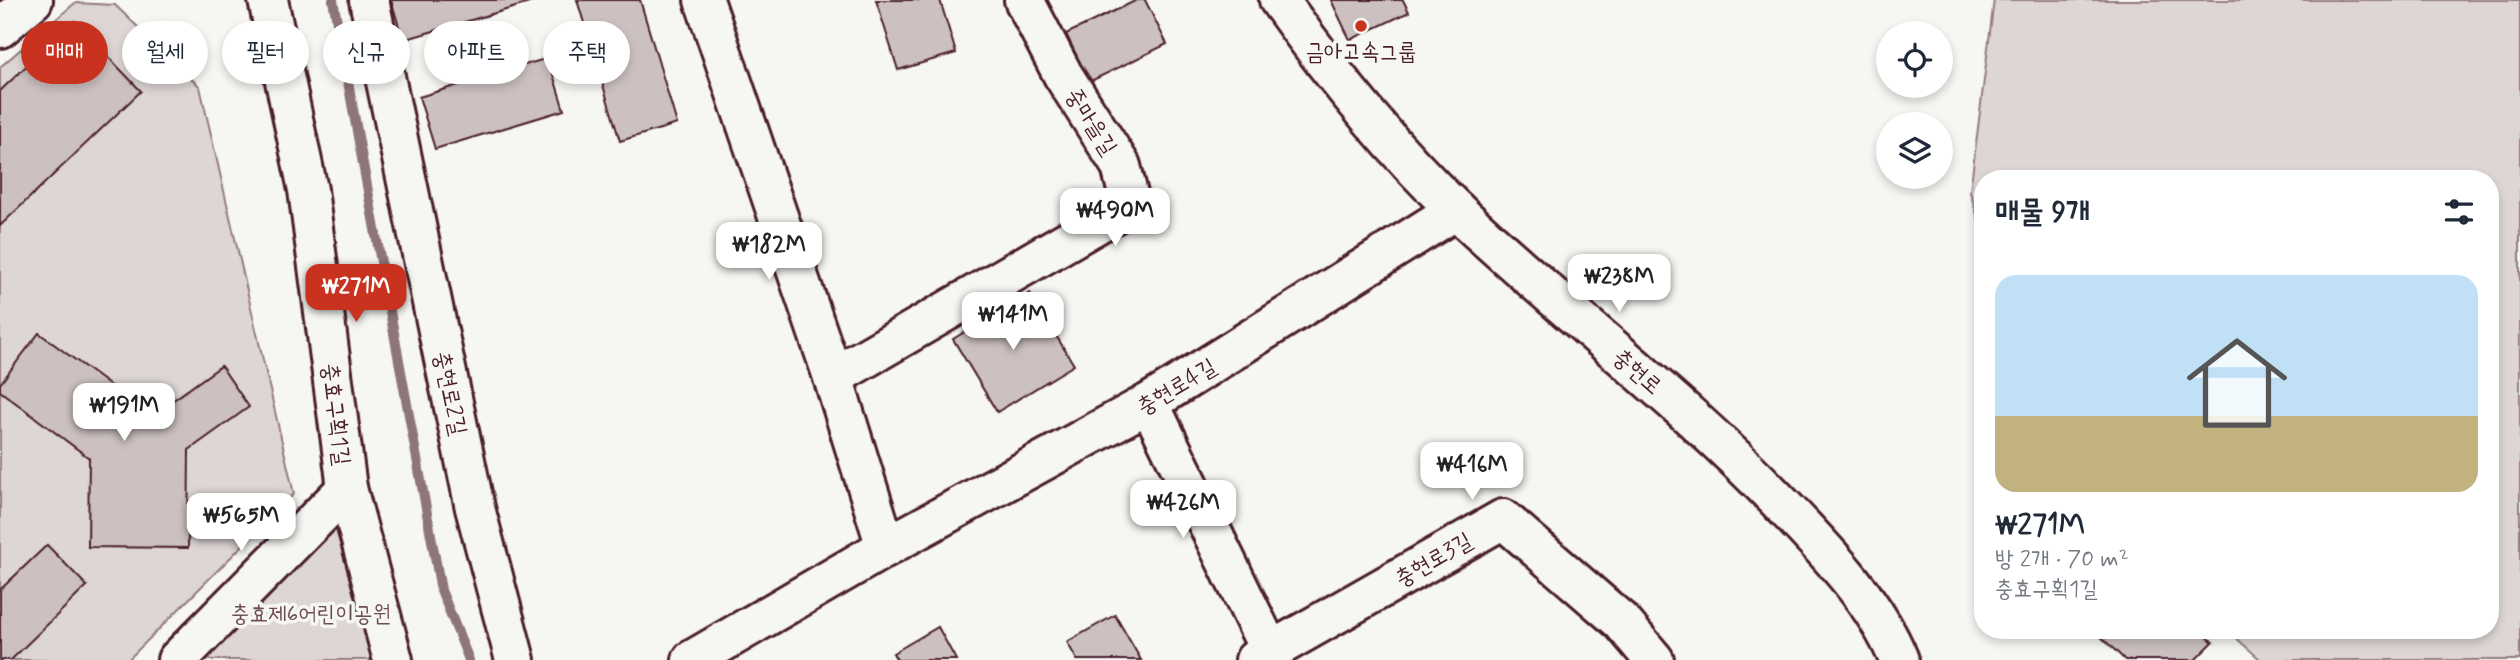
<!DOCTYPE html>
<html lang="ko">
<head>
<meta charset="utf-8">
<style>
  :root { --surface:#fff; --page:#f2f2f3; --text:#1f2937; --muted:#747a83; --line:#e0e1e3; --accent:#c8321e }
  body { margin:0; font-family:Mynerve,"Poor Story",sans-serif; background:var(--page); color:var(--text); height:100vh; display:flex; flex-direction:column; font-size:26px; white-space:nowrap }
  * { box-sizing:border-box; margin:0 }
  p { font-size:23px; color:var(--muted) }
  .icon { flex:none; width:38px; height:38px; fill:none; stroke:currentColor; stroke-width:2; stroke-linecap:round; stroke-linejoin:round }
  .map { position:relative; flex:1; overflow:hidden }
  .sheet { position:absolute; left:1974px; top:170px; width:525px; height:469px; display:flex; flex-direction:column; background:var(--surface); border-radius:28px; box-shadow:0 4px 10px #0003 }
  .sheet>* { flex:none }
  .top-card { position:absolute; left:21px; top:21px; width:665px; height:63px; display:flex; gap:14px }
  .tools { position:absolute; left:1876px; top:21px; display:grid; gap:14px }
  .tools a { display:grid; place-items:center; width:77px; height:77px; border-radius:50%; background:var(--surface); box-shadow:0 4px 10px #0003; font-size:35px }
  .price { position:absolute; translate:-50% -60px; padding:0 16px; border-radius:14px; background:#fff; color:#222; font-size:23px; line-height:46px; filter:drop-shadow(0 2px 4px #0008) }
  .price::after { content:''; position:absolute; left:50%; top:42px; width:21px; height:16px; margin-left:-10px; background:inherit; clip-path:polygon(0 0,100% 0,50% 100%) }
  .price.selected { background:var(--accent); color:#fff }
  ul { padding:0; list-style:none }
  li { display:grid; align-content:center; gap:14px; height:371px; padding:0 21px }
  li+li { border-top:2px solid var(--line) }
  li span { display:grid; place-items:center; height:217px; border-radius:21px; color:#555 }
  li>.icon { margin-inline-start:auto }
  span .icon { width:126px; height:126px; fill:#fffc; stroke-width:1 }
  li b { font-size:30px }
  h2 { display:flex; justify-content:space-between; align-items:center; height:84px; padding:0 21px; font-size:30px }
  .chip { padding:0 24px; border-radius:32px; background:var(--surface); box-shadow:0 4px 10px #0003; font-size:24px; line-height:63px }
  .chip.selected { background:var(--accent); color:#fff }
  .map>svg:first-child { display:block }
  .green { fill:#ddd6d5; stroke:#947a80; stroke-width:2 }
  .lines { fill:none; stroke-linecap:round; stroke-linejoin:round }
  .stream { stroke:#8e747a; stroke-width:10 }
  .building { fill:#ccc1c0; stroke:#4a1f2b; stroke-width:2 }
  .minor-casing { stroke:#4a1f2b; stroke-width:44 }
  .tertiary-casing { stroke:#4a1f2b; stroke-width:44 }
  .minor { stroke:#f6f6f2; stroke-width:38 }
  .tertiary { stroke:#f6f6f2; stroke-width:38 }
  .poi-dot { fill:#c8321e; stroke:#f6f6f2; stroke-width:2.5 }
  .labels { text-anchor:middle; stroke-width:7; stroke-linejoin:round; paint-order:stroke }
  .poi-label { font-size:23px; fill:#4a1f2b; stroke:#f6f6f2 }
  .street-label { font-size:23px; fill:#4a1f2b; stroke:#f6f6f2 }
  .park-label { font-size:23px; fill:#6f4d56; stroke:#f6f6f2 }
</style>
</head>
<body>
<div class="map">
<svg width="2520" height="660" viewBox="0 0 2520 660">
  <rect width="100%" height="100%" fill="#f6f6f2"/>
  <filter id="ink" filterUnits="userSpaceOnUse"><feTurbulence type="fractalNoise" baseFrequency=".0143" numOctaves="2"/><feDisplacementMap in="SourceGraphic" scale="14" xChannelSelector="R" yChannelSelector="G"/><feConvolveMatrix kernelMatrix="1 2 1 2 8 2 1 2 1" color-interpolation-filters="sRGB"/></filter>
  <g filter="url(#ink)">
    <!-- green -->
    <g class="green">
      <polygon points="1994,0 2520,0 2520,660 2261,660 2227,630 2490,630 2490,178 1983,178 1983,235 1970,192"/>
      <polygon points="75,3 115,5 200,87 294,494 128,660 0,660 0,67"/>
      <polygon points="334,524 375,660 200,660"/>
    </g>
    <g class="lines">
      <!-- stream -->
      <polyline class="stream" points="333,0 441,590 469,660"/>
    </g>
    <!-- building -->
    <g class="building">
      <polygon points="391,0 532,0 533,2 403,40"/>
      <polygon points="577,0 640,0 677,124 620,141"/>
      <polygon points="876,0 940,0 956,53 898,70"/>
      <polygon points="1137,0 1145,0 1167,44 1089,82 1066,34"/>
      <polygon points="1331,0 1403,0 1409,12 1350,40"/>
      <polygon points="74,21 141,91 0,226 0,91"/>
      <polygon points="548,58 564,110 435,149 419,97"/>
      <polygon points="1030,293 1074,365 997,412 953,339"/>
      <polygon points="39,333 151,416 221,366 249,407 189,450 188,548 88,547 89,458 0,391 0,384"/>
      <polygon points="47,545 87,586 11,660 0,660 0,590"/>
      <polygon points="1115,615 1141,660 1077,660 1067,642"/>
      <polygon points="938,627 956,660 897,660 893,653"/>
      <polygon points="2094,630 2200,630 2213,642 2195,660 2125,660"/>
    </g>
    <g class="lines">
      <defs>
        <g id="minor">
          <polyline points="268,0 308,190 347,488 393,660"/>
          <polyline points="369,0 475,508 515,660"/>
          <polyline points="704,0 833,377 886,547"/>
          <polyline points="0,28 33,0"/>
          <polyline points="833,377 1119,211 1128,194 1121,166 1063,75 1024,0"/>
          <polyline points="1149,403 1270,651"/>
          <polyline points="177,660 347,488"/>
          <polyline points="692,660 886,547 1149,403 1456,210"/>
          <polyline points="1255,660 1503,519 1622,622 1654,660"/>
        </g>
        <path id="tertiary" d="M1279,0C1332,75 1390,147 1456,210C1565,313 1686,403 1789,512C1831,556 1876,603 1899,660"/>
      </defs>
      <!-- minor casing -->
      <use href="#minor" class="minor-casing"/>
      <!-- tertiary casing -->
      <use href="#tertiary" class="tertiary-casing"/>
      <!-- minor -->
      <use href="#minor" class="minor"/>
      <!-- tertiary -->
      <use href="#tertiary" class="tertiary"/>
    </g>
  </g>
  <!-- markers -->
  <circle class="poi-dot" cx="1361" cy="26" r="7"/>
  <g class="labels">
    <!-- poi labels -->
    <g class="poi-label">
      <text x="1361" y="59">금아고속그룹</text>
    </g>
    <!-- street labels -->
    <g class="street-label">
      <text transform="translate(1092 121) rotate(57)" y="8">중마을길</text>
      <text transform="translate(1638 371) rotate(41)" y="8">충현로</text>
      <text transform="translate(1176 386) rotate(-31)" y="8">충현로4길</text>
      <text transform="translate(451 393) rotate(78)" y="8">충현로2길</text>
      <text transform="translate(337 414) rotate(83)" y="8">충효구획1길</text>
      <text transform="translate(1433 559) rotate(-30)" y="8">충현로3길</text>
    </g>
    <!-- park labels -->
    <g class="park-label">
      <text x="311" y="621">충효제6어린이공원</text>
    </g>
  </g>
</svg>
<div class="tools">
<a><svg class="icon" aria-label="locate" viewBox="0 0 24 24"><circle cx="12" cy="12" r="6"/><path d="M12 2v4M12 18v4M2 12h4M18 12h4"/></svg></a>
<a><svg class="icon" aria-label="layers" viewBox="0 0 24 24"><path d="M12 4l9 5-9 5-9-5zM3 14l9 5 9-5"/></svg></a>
</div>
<b class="price" style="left:1115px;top:248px">₩490M</b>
<b class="price" style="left:769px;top:282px">₩182M</b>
<b class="price" style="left:1619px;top:314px">₩238M</b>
<b class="price selected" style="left:356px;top:324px">₩271M</b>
<b class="price" style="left:1013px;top:352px">₩141M</b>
<b class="price" style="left:124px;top:443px">₩191M</b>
<b class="price" style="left:1472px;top:502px">₩416M</b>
<b class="price" style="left:1183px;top:540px">₩426M</b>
<b class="price" style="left:241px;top:553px">₩565M</b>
<div class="top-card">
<a class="chip selected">매매</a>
<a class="chip">월세</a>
<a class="chip">필터</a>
<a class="chip">신규</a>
<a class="chip">아파트</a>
<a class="chip">주택</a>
</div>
<section class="sheet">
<h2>매물 9개<svg class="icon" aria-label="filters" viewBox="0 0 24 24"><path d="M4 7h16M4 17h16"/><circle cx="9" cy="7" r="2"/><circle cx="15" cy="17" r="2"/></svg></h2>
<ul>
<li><span style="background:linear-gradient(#bfe0f5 65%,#c2b280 0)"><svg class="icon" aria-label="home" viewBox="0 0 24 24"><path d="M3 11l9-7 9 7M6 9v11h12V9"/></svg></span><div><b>₩271M</b><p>방 2개 · 70 m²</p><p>충효구획1길</p></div></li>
</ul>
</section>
</div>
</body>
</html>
